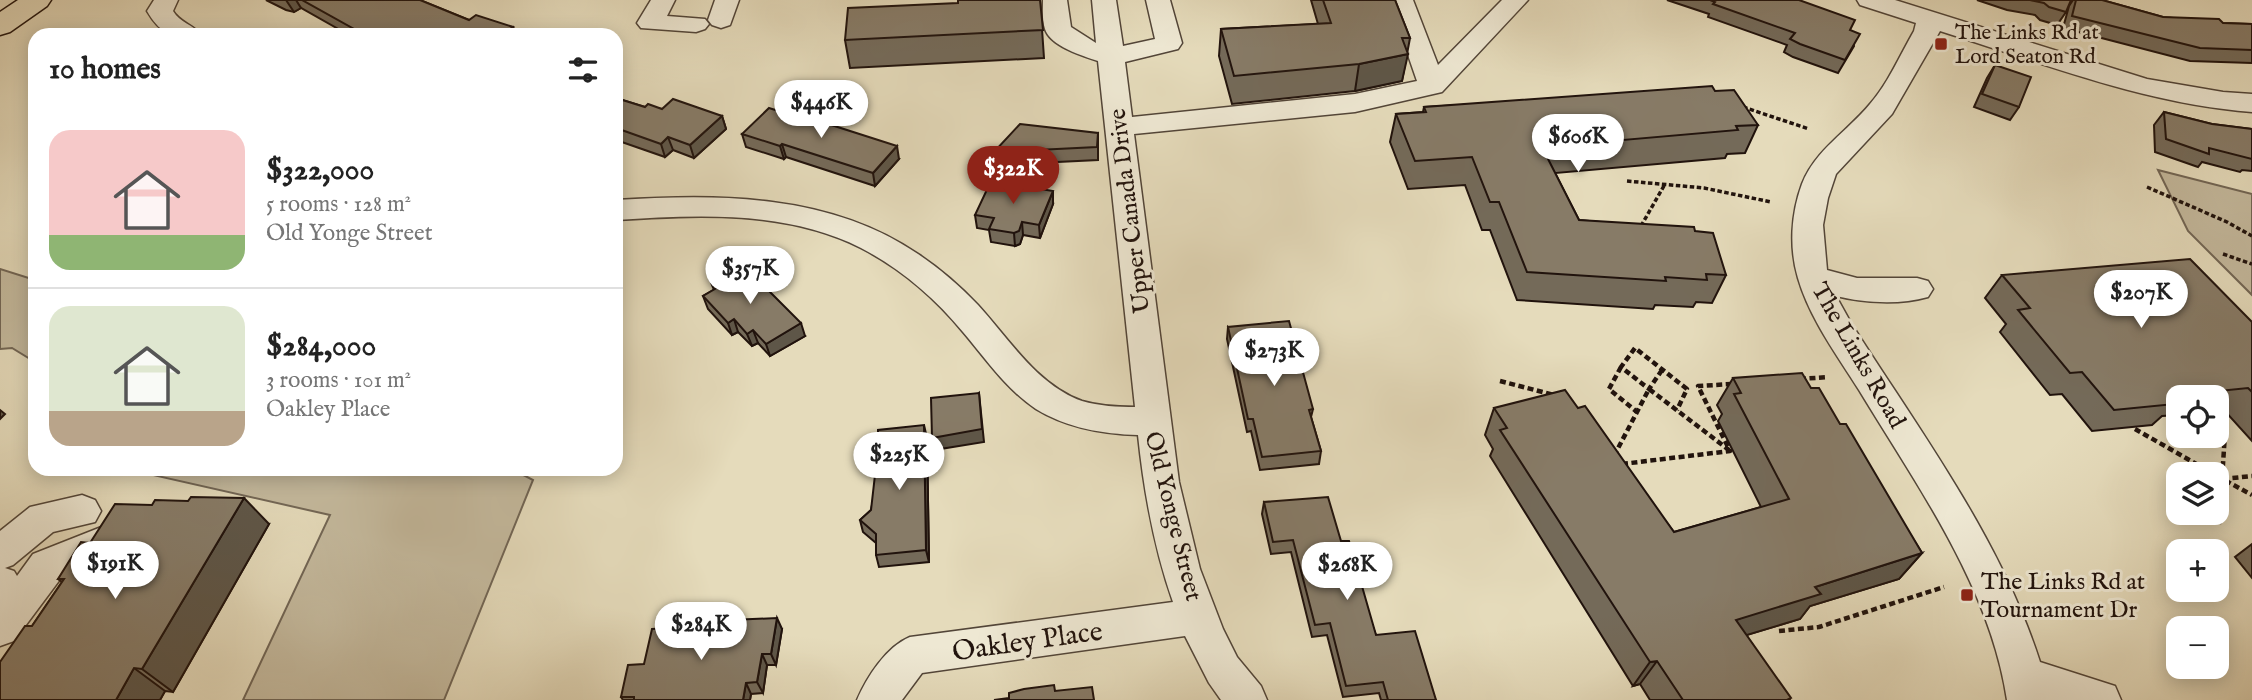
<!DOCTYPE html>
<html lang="en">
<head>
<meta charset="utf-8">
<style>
  :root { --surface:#fff; --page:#f2f2f2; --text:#222; --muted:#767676; --line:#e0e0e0; --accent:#8f2418 }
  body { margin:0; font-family:"IM FELL English",serif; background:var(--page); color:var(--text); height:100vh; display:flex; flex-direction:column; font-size:26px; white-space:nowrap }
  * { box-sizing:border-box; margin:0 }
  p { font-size:23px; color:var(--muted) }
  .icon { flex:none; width:38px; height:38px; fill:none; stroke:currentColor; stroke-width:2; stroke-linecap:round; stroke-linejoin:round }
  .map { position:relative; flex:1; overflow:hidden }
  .details { position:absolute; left:28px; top:28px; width:595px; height:448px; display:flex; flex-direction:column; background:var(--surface); border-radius:21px; box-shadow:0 4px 18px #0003 }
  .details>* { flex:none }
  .controls { position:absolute; left:2166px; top:385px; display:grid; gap:14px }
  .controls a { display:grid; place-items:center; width:63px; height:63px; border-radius:14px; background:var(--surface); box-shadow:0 4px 18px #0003; font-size:35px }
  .price { position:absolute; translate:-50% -60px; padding:0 16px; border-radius:24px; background:#fff; color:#222; font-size:23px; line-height:46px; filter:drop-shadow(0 2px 4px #0008) }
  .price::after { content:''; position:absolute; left:50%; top:42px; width:21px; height:16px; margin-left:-10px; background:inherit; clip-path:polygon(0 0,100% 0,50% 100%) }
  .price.on { background:var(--accent); color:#fff }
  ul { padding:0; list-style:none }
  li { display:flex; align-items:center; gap:21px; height:175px; padding:0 21px }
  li+li { border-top:2px solid var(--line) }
  li span { display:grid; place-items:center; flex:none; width:196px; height:140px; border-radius:21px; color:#555 }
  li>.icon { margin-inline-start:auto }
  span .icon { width:84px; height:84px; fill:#fffc; stroke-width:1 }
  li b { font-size:30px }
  h2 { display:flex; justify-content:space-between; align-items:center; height:84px; padding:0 21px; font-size:30px }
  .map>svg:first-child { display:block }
  .green { fill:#c4b99d; stroke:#726655; stroke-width:2 }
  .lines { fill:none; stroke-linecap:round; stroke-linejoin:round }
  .minor-casing { stroke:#524538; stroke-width:3 }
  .major-casing { stroke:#21130d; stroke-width:3 }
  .path-far1 { stroke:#21130d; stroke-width:3.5; stroke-dasharray:4.5 2.5; stroke-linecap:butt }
  .path { stroke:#21130d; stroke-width:4.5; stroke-dasharray:6 3.5; stroke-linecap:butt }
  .minor { fill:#eee8d3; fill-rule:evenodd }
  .major { fill:#e5dbbb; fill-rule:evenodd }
  .wall { fill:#746a59; stroke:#21130d; stroke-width:2 }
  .shaded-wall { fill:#5e5648; stroke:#21130d; stroke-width:2 }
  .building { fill:#877b67; stroke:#21130d; stroke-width:2 }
  .poi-dot { fill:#8f2418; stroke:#eee8d3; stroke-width:2.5 }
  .labels { text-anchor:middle; stroke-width:6; stroke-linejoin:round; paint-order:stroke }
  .far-poi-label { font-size:21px; fill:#21130d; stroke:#eee8d3; text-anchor:start }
  .street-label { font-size:24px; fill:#21130d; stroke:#eee8d3 }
  .poi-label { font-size:24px; fill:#21130d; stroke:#eee8d3; text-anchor:start }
  .near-street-label { font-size:28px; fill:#21130d; stroke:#eee8d3 }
</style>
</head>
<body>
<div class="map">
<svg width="2252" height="700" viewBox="0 0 2252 700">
  <rect width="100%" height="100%" fill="#e5dbbb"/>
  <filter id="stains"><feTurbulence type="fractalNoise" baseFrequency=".00286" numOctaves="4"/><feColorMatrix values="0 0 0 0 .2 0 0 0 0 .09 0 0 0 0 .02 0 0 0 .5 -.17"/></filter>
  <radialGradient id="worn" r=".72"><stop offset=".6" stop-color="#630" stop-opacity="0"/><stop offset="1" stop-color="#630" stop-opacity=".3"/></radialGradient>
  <!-- green -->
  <g class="green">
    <polygon points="2158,170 2252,194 2252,295 2188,231"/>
    <polygon points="0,269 35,280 35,362 12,348 0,349"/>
    <polygon points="142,469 512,469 533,480 444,700 243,700 330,515 144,473"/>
  </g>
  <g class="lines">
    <defs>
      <g id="minor">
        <path d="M154,0H178L173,11C180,23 193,24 201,35C172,35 163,38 147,11Z"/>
        <polygon points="651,0 675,0 667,16 705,19 709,24 705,29 696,32 641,28 637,23"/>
        <polygon points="715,0 739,0 730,25 721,28 712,25 708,20"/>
        <path d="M1043,0H1067L1071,27L1096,43L1092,0H1116L1123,46L1155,39L1146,0H1170L1182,43L1178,49L1125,62L1132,117L1355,94L1417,81L1389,0H1413L1438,65L1502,0H1528L1442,92L1355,112L1134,134L1179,482L1200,569L1223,629L1237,657L1261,686L1267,700H1221L1209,683L1185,636L922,673L902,700H857C867,677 886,647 910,637L1173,602C1154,548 1144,492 1138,435C1102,434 1067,428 1036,409C1006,389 986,359 963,332C935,298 900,268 861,248C786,210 698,215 616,220V200C719,194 829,193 918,254C939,268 960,286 978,305C1009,339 1037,385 1082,401C1099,406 1118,407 1135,407L1098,61C1083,56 1050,46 1045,29C1042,20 1043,9 1043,0Z"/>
        <path d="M1857,0H1895L2147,79L2223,92L2252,94V112C2145,104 2042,63 1940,31L1892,114L1836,174L1828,198L1823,225L1827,270L1857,278H1917L1928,281L1933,289L1928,297C1900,305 1864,303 1836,296L1851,323C1920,432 2000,537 2040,662L2115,686L2121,700H2007C1990,586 1917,486 1859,390C1837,355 1810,319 1798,278C1789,248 1791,214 1802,184C1815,150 1848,131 1870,104C1889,82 1900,55 1914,31L1916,23L1860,5Z"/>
        <polygon points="82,495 95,500 101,511 95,522 53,532 13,565 5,568 14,571 17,576 33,554 109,524 122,529 128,540 122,551 61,578 14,641 0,646 0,531 30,507"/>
      </g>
      <polygon id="major" points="18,0 51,0 47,6 10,32 0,35 0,12"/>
    </defs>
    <!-- minor casing -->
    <use href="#minor" class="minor-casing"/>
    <!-- major casing -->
    <use href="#major" class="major-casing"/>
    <!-- path-far1 -->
    <g class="path-far1">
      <polyline points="1743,107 1809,129"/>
      <polyline points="1627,181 1704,188 1771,202"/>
      <polyline points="2147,187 2227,222 2252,236"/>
      <polyline points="1641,226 1665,184"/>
      <polyline points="2223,254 2252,264"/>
    </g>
    <!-- path -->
    <g class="path">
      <polyline points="1621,367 1609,389 1637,412"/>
      <polyline points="1662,370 1649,389 1621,367 1635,348 1687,389 1677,410"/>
      <polyline points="1800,379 1828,377"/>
      <polyline points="1500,381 1554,395"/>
      <polyline points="2135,429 2214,474"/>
      <polyline points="1614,456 1649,389 1729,450"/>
      <polyline points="1622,464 1730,451 1698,386 1732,384"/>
      <polyline points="2217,476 2252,495"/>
      <polyline points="2223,479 2252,476"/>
      <polyline points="2219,524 2226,419"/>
      <polyline points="1779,631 1819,627 1944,587"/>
    </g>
    <!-- minor -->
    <use href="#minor" class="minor"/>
    <!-- major -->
    <use href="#major" class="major"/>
  </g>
  <!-- wall -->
  <g class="wall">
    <polygon points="266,0 420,0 469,20 513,27 516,35 349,35 301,8 294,12 286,10"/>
    <polygon points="1040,0 1044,58 850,68 845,40"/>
    <polygon points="1311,0 1395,0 1410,38 1402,81 1355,91 1232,104 1219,56 1221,29 1318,24"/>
    <polygon points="1667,0 1799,0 1850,30 1854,46 1838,73 1793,57 1784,52 1787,45 1708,17 1709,14"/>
    <polygon points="1977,0 2071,0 2066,12 2057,25 2040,20 2035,15 2007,10"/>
    <polygon points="2073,0 2102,0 2163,17 2223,23 2252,24 2252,63 2190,61 2063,28 2069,6"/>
    <polygon points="1995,65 2019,107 2010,120 1974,107 1987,78"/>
    <polygon points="1715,91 1758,125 1745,153 1727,154 1725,158 1555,173 1579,220 1695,231 1726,275 1712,303 1696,302 1693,307 1655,305 1653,309 1517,300 1490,230 1482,230 1465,185 1408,189 1390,142 1396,114 1423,112 1424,107"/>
    <polygon points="616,98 645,107 722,116 726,129 694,158 673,150 665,157 616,140"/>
    <polygon points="2164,112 2212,124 2252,129 2252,171 2242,170 2240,172 2202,162 2198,167 2155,152 2154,125"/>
    <polygon points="1098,133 1098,160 995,165 994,152"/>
    <polygon points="742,134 899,159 875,186 786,157 784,159 746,147"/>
    <polygon points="1053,204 1040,238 1023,235 1020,244 1015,246 991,242 989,230 977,228 975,215"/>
    <polygon points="2002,275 2252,322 2252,441 2224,410 2217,411 2217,397 2179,397 2179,415 2162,416 2152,425 2092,431 2062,394 2050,395 2000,332 2006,324 1985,298"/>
    <polygon points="710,280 805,336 770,356 758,343 752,346 738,332 732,335 708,309 703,296 714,290"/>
    <polygon points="1228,327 1313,409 1311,417 1321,451 1319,464 1260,470 1251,431 1247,432 1227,339"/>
    <polygon points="1733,378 1811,388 1840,424 1922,553 1899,579 1810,606 1800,619 1746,635 1790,700 1650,700 1640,684 1633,686 1490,456 1493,449 1485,435 1494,408 1578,408 1674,532 1761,507 1718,421 1722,414 1717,405"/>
    <polygon points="927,438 929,562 879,567 876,555 876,543 863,532 860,520 871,510 878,475"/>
    <polygon points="1264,502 1341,541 1376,635 1436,700 1381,700 1379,693 1343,697 1327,635 1312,637 1291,552 1271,554 1262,514"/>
    <polygon points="269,524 173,692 165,691 160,700 0,700 32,626 62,582 58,579 90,543"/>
    <polygon points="2252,544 2252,578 2235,557"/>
    <polygon points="782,629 776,665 767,665 763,693 751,694 750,700 623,700 621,697 644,664"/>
  </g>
  <!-- shaded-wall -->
  <g class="shaded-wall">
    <polygon points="286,0 296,0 301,8 294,12"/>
    <polygon points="513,27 516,35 502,35"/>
    <polygon points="1408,54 1402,81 1355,91 1359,64"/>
    <polygon points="722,116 726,129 694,158 690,145"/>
    <polygon points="668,137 673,150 665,157 661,144"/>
    <polygon points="782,144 786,157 784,159 780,146"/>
    <polygon points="897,146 899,159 875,186 873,173"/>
    <polygon points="1053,191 1053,204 1040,238 1039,225"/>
    <polygon points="1022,222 1023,235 1020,244 1015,246 1014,233"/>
    <polygon points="734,319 738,332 732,335 728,323"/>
    <polygon points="801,323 805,336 770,356 766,344"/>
    <polygon points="753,330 758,343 752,346 747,334"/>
    <polygon points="979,393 984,442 934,450 932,438"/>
    <polygon points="0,410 5,414 0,419"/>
    <polygon points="924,425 927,438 929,562 926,550"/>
    <polygon points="244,498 269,524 173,692 142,669"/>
    <polygon points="1922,553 1899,579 1810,606 1800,619 1717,644 1736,620 1815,587"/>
    <polygon points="777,618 782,629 776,665 771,654"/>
    <polygon points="762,654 767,665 763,693 757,682"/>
    <polygon points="1657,661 1640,684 1633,686 1650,662"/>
    <polygon points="134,668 165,691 160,700 116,700"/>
    <polygon points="746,683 751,694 750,700 743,700"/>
  </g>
  <!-- building -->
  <g class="building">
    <polygon points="302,0 420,0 469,20 476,15 513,27 502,35 365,35"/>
    <polygon points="958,0 1040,0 1043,30 845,40 848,8 958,3"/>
    <polygon points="1323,0 1395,0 1410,38 1402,38 1408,54 1359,64 1234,76 1221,29 1331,23"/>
    <polygon points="1710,0 1799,0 1855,20 1850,30 1860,34 1845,60 1800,44 1790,39 1795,33 1713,4 1715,2"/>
    <polygon points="2030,0 2071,0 2066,12 2049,7 2044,3"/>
    <polygon points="2076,0 2102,0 2163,17 2219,19 2223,23 2252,24 2252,50 2200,48 2072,16"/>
    <polygon points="1995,65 2031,77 2019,107 1982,94"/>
    <polygon points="1712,86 1715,91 1734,90 1758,125 1736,126 1738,130 1542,147 1579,220 1694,227 1695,231 1713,233 1726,275 1706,274 1707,280 1665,277 1666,281 1527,272 1499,202 1490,202 1472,157 1415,161 1396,114 1426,112 1424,107"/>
    <polygon points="616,98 645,107 648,104 662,109 673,99 722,116 690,145 668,137 661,144 616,128"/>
    <polygon points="769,108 823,125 825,123 897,146 873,173 782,144 780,146 742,134"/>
    <polygon points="2164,112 2212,124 2252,129 2252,159 2209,148 2209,154 2166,139"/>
    <polygon points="1020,124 1098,133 1097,147 994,152"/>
    <polygon points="991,181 1053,191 1039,225 1022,222 1019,231 1014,233 989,229 994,218 975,215"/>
    <polygon points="2190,259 2252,322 2252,392 2248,388 2169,396 2175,404 2114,410 2082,372 2070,373 2018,310 2030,308 2002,275"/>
    <polygon points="735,266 756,286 761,283 801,323 766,344 753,330 747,334 734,319 728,323 703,296 718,287 710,280"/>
    <polygon points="1289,321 1313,409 1309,410 1321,451 1262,457 1253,419 1248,419 1228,327"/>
    <polygon points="1802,373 1811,388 1819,388 1840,424 1846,424 1922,553 1815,587 1821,594 1736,620 1791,698 1787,700 1683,700 1657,661 1650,662 1500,430 1507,428 1494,408 1565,390 1578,408 1585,406 1674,532 1789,499 1734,394 1741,393 1733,378"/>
    <polygon points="979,393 982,429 932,438 931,398"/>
    <polygon points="924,425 926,550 876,555 876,534 860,520 871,510 875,475 878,475 878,430"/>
    <polygon points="191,497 244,498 142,669 134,668 116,700 0,700 0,662 25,626 32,626 64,579 58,579 81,542 90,543 115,504 152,505 155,500 188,501"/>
    <polygon points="1328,497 1341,541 1349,541 1376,635 1415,631 1436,700 1388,700 1383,682 1346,686 1330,623 1315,625 1293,540 1273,542 1264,502"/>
    <polygon points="777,618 771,654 762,654 757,682 746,683 743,700 634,700 634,697 621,697 628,665 644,664 652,629 729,625 730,620"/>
    <polygon points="1054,685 1055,691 1092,687 1094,700 994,700 1009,698 1009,693 1024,689"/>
  </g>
  <!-- markers -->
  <g class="poi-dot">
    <rect x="1934" y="37" width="14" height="14" rx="3.5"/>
    <rect x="1960" y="588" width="14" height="14" rx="3.5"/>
  </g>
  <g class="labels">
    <!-- far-poi labels -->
    <g class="far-poi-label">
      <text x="1955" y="39">The Links Rd at<tspan x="1955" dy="24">Lord Seaton Rd</tspan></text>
    </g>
    <!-- street labels -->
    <g class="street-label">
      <text transform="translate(1129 211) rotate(-97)" y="8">Upper Canada Drive</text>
      <text transform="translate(1859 355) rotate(60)" y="8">The Links Road</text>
      <text transform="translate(1174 516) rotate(76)" y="8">Old Yonge Street</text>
    </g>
    <!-- poi labels -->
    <g class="poi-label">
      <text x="1981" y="589">The Links Rd at<tspan x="1981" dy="28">Tournament Dr</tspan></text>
    </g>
    <!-- near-street labels -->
    <g class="near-street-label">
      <text transform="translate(1027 640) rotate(-8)" y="10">Oakley Place</text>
    </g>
  </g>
  <rect width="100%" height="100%" filter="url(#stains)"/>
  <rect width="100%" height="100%" fill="url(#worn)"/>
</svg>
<div class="controls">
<a><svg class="icon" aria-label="locate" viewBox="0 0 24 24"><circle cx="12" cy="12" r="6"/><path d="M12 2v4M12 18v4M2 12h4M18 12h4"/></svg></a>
<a><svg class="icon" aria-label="layers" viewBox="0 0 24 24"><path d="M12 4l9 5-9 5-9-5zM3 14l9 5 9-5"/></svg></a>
<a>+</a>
<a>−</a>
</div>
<b class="price" style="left:821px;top:140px">$446K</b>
<b class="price" style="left:1578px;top:174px">$606K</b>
<b class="price on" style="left:1013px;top:206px">$322K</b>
<b class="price" style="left:750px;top:306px">$357K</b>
<b class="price" style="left:2141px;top:330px">$207K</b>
<b class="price" style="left:1274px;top:388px">$273K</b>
<b class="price" style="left:899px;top:492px">$225K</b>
<b class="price" style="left:115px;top:601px">$191K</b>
<b class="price" style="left:1347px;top:602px">$268K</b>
<b class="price" style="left:701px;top:662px">$284K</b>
<section class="details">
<h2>10 homes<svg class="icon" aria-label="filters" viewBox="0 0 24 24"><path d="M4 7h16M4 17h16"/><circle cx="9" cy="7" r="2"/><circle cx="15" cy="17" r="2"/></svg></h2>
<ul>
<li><span style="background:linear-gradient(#f6c9c9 75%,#8fb573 0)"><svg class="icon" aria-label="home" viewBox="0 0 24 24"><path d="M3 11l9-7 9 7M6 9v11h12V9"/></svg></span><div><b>$322,000</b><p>5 rooms · 128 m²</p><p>Old Yonge Street</p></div></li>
<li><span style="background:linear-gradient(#dfe7d0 75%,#b9a48a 0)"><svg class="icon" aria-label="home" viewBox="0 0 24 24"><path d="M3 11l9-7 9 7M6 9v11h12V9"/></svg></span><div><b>$284,000</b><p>3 rooms · 101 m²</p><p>Oakley Place</p></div></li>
</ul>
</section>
</div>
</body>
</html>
